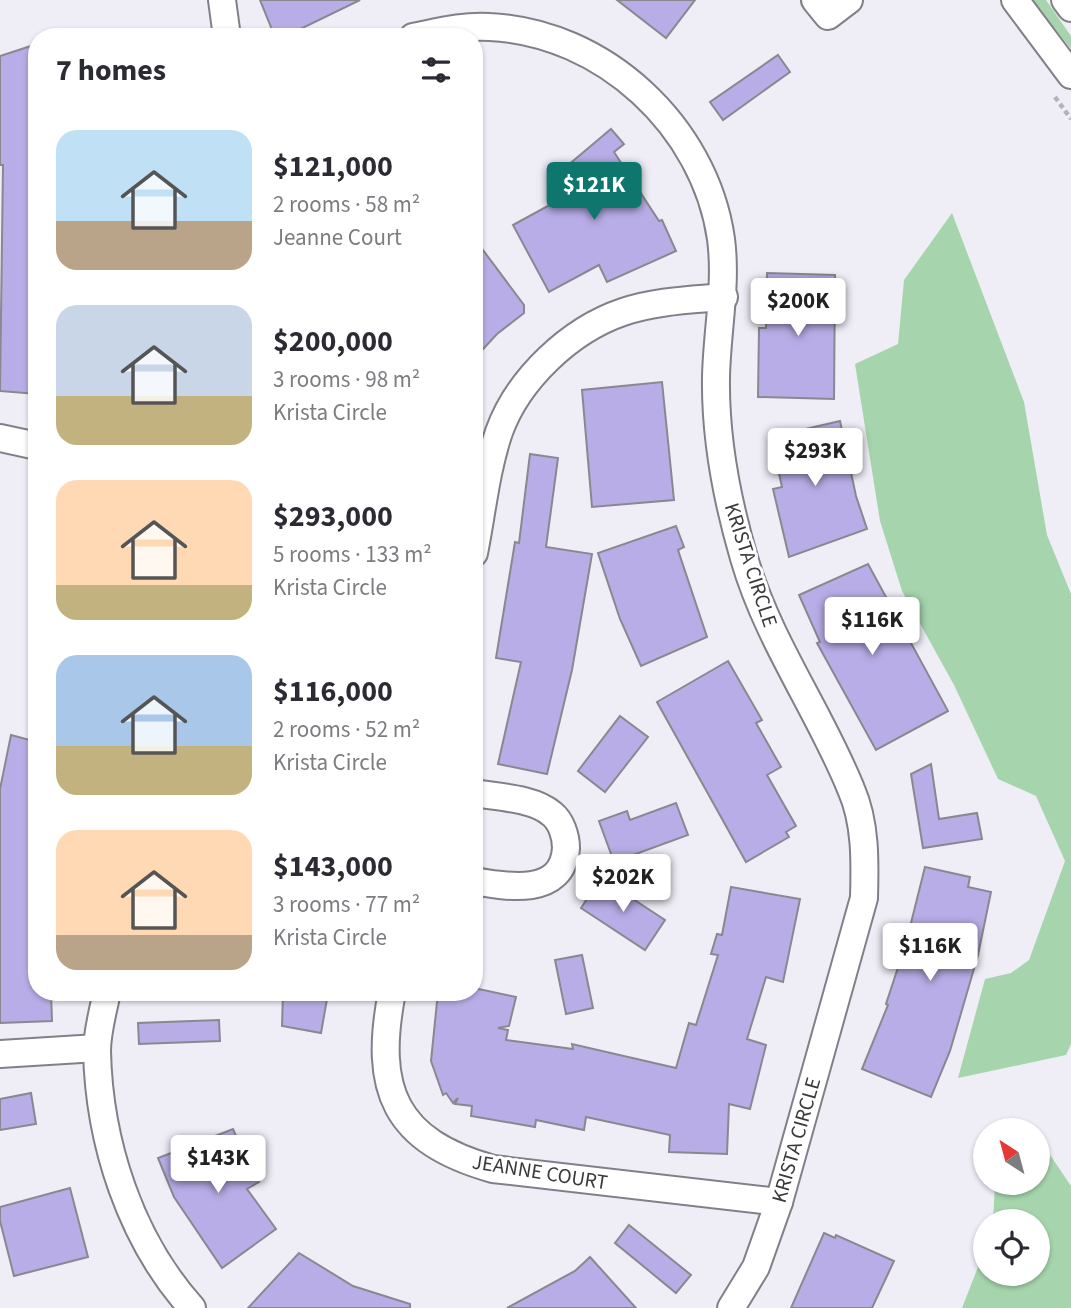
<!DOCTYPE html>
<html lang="en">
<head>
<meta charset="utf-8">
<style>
  :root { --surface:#fff; --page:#f7f7f7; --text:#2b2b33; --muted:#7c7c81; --accent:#0f766e }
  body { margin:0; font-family:"Source Sans 3",sans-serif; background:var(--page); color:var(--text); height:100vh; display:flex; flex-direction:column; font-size:26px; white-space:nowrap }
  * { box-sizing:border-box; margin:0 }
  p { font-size:23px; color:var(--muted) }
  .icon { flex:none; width:38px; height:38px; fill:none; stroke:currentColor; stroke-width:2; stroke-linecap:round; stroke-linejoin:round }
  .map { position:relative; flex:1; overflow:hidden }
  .side { position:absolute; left:28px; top:28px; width:455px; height:973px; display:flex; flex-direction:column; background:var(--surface); border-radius:28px; box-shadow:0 2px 5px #0004 }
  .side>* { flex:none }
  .needle { width:46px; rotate:324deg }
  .buttons { position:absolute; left:973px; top:1118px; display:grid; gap:14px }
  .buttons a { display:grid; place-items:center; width:77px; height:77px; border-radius:50%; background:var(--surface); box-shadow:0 2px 5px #0004; font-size:35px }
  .price { position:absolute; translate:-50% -60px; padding:0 16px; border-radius:7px; background:#fff; color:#222; font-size:23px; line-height:46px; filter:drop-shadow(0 2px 4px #0008) }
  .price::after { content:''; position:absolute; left:50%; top:42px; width:21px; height:16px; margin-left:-10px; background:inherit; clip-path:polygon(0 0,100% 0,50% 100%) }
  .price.current { background:var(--accent); color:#fff }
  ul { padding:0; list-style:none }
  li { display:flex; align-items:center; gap:21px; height:175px; padding:0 28px }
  li span { display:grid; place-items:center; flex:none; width:196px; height:140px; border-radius:21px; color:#555 }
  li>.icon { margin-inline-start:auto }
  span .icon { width:84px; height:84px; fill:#fffc; stroke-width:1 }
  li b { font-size:30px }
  h2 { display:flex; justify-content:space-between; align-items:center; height:84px; padding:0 28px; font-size:30px }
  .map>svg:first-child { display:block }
  .green { fill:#a6d5ad }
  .building { fill:#b9ade7; stroke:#898890; stroke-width:2 }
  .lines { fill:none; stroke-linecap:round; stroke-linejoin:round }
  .minor-casing { stroke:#818088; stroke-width:30 }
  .path { stroke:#b3b2b9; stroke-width:4.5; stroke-dasharray:5 3.5; stroke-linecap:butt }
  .minor { stroke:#fff; stroke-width:26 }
  .labels { text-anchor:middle; stroke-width:6; stroke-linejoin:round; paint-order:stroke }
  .street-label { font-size:21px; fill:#3a3a3d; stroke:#fff }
</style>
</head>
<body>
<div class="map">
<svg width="1071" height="1308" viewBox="0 0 1071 1308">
  <rect width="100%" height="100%" fill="#efeef7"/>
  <!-- green -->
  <g class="green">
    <polygon points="1032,0 1046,0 1071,36 1071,49"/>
    <polygon points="952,213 1024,402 1047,535 1071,594 1071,1044 1066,1055 958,1078 985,979 1011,973 1029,960 1065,861 1036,796 998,779 954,685 902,591 880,521 855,364 898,344 904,280"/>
    <polygon points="1038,1137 1071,1186 1071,1308 962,1308 985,1249 985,1274 1038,1274 1038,1222 993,1221 995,1183 1038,1183"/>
  </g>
  <!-- building -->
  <g class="building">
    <polygon points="260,0 360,0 284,37 275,37"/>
    <polygon points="617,0 695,0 666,38"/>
    <polygon points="37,44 37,394 0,391 3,165 0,165 0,56"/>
    <polygon points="778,55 790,72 723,120 710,102"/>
    <polygon points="611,129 624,144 614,152 659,221 662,220 676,251 607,282 599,265 549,292 513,225 570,194 548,182"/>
    <polygon points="474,238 524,305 524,313 497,334 474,359"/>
    <polygon points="767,273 835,275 834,399 758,397 759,328 766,328"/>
    <polygon points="662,382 674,500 592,507 582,390"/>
    <polygon points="840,421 856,496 867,529 789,557 773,489 782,487 771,437"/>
    <polygon points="530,454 558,458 546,547 592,554 572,670 547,774 498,764 521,662 496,658 515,542 519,543"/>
    <polygon points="676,526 684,547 678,550 707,637 641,666 620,619 598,553"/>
    <polygon points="868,564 948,711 876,750 817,643 820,642 799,595"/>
    <polygon points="728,661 762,720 756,723 781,767 767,775 796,826 786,832 789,837 746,862 657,702"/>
    <polygon points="620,716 648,737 605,792 578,771"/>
    <polygon points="11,735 37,742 37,992 51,992 52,1021 0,1023 0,789"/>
    <polygon points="931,764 939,819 977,813 982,839 923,848 911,774"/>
    <polygon points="676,803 688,835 614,862 599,821 627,811 630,820"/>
    <polygon points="925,867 970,877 968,887 991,892 978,955 950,1051 931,1097 862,1069 888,1005 886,1004 906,943"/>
    <polygon points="601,878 665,920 645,950 581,908"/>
    <polygon points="731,887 800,899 783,982 766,977 747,1039 766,1045 750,1109 729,1104 727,1154 669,1152 670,1135 586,1117 584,1130 536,1120 535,1127 471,1116 472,1106 455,1104 458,1098 453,1103 446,1093 443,1095 431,1061 438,992 474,992 474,988 516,997 509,1026 498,1028 508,1030 506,1040 573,1049 572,1044 676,1068 689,1023 696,1025 718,955 711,954 717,934 722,935"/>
    <polygon points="582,955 593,1008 566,1014 555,960"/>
    <polygon points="283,992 327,999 321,1033 282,1026"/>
    <polygon points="219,1020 220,1041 139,1044 138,1023"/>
    <polygon points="31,1093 36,1124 0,1130 0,1099"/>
    <polygon points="233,1129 248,1165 259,1182 247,1189 276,1229 222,1268 174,1197 158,1158"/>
    <polygon points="70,1188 88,1257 14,1276 0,1221 0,1207"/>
    <polygon points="629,1225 691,1275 676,1293 615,1243"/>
    <polygon points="824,1233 835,1238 836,1235 894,1261 872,1308 791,1308"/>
    <polygon points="299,1253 353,1286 410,1304 410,1308 248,1308"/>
    <polygon points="590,1257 636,1308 507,1308 575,1271"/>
  </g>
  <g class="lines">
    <defs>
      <g id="minor">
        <polyline points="222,0 227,37"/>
        <polyline points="815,0 828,16 849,0"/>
        <polyline points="1015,0 1071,75"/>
        <polyline points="1065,0 1071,8"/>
        <path d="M413,37C438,32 464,25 490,27C603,32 705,126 721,239C727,285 717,330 716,377C715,437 727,500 744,558C768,641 819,710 851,789C866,823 865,862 864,898L779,1202L756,1267L731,1308"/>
        <polyline points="0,438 37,446"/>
        <path d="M474,553C482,513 486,470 499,432C518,379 570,330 623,312C655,301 690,300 724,297"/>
        <path d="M474,793C497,797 534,798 552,814C561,821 566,836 566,848C563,897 507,887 474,881"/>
        <path d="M107,992C103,1011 97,1032 97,1051C99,1142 130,1239 192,1308"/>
        <path d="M392,992C373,1090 394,1141 493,1169L779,1202"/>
        <polyline points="0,1054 97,1048"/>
      </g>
    </defs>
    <!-- minor casing -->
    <use href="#minor" class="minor-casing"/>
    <!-- path -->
    <polyline class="path" points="1055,97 1071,119"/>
    <!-- minor -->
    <use href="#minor" class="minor"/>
  </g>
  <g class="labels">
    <!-- street labels -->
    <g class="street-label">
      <text transform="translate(751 565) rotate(72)" y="7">KRISTA CIRCLE</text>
      <text transform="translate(796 1140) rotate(-74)" y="7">KRISTA CIRCLE</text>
      <text transform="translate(540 1172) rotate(9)" y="7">JEANNE COURT</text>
    </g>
  </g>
</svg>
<div class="buttons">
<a><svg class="needle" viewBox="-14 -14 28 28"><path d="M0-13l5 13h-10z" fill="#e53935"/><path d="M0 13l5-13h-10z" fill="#7c7c81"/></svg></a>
<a><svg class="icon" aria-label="locate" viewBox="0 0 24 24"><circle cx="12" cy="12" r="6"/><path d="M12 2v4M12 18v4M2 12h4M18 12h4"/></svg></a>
</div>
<b class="price current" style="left:594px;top:222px">$121K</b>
<b class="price" style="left:798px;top:338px">$200K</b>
<b class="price" style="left:815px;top:488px">$293K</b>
<b class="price" style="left:872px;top:657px">$116K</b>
<b class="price" style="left:623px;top:914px">$202K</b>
<b class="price" style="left:930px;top:983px">$116K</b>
<b class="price" style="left:218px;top:1195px">$143K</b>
<section class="side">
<h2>7 homes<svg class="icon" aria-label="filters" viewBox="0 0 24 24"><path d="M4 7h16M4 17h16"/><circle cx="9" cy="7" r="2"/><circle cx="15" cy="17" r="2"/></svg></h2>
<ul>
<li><span style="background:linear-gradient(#bfe0f5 65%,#b9a48a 0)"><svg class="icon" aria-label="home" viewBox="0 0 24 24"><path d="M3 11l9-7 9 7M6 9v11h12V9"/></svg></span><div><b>$121,000</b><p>2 rooms · 58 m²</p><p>Jeanne Court</p></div></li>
<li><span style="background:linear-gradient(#c9d6e8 65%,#c2b280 0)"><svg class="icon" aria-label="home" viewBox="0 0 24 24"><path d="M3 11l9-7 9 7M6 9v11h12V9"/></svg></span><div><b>$200,000</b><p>3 rooms · 98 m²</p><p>Krista Circle</p></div></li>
<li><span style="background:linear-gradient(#ffd9b3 75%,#c2b280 0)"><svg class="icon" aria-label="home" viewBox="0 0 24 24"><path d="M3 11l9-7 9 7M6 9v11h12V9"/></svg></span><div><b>$293,000</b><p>5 rooms · 133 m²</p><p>Krista Circle</p></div></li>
<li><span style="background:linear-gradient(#a9c7e8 65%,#c2b280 0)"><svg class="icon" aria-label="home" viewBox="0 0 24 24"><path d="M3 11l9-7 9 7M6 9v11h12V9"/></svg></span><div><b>$116,000</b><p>2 rooms · 52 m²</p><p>Krista Circle</p></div></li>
<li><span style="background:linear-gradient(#ffd9b3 75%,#b9a48a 0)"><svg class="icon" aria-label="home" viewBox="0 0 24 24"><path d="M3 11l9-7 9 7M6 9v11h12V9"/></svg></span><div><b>$143,000</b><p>3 rooms · 77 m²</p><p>Krista Circle</p></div></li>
</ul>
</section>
</div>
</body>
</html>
